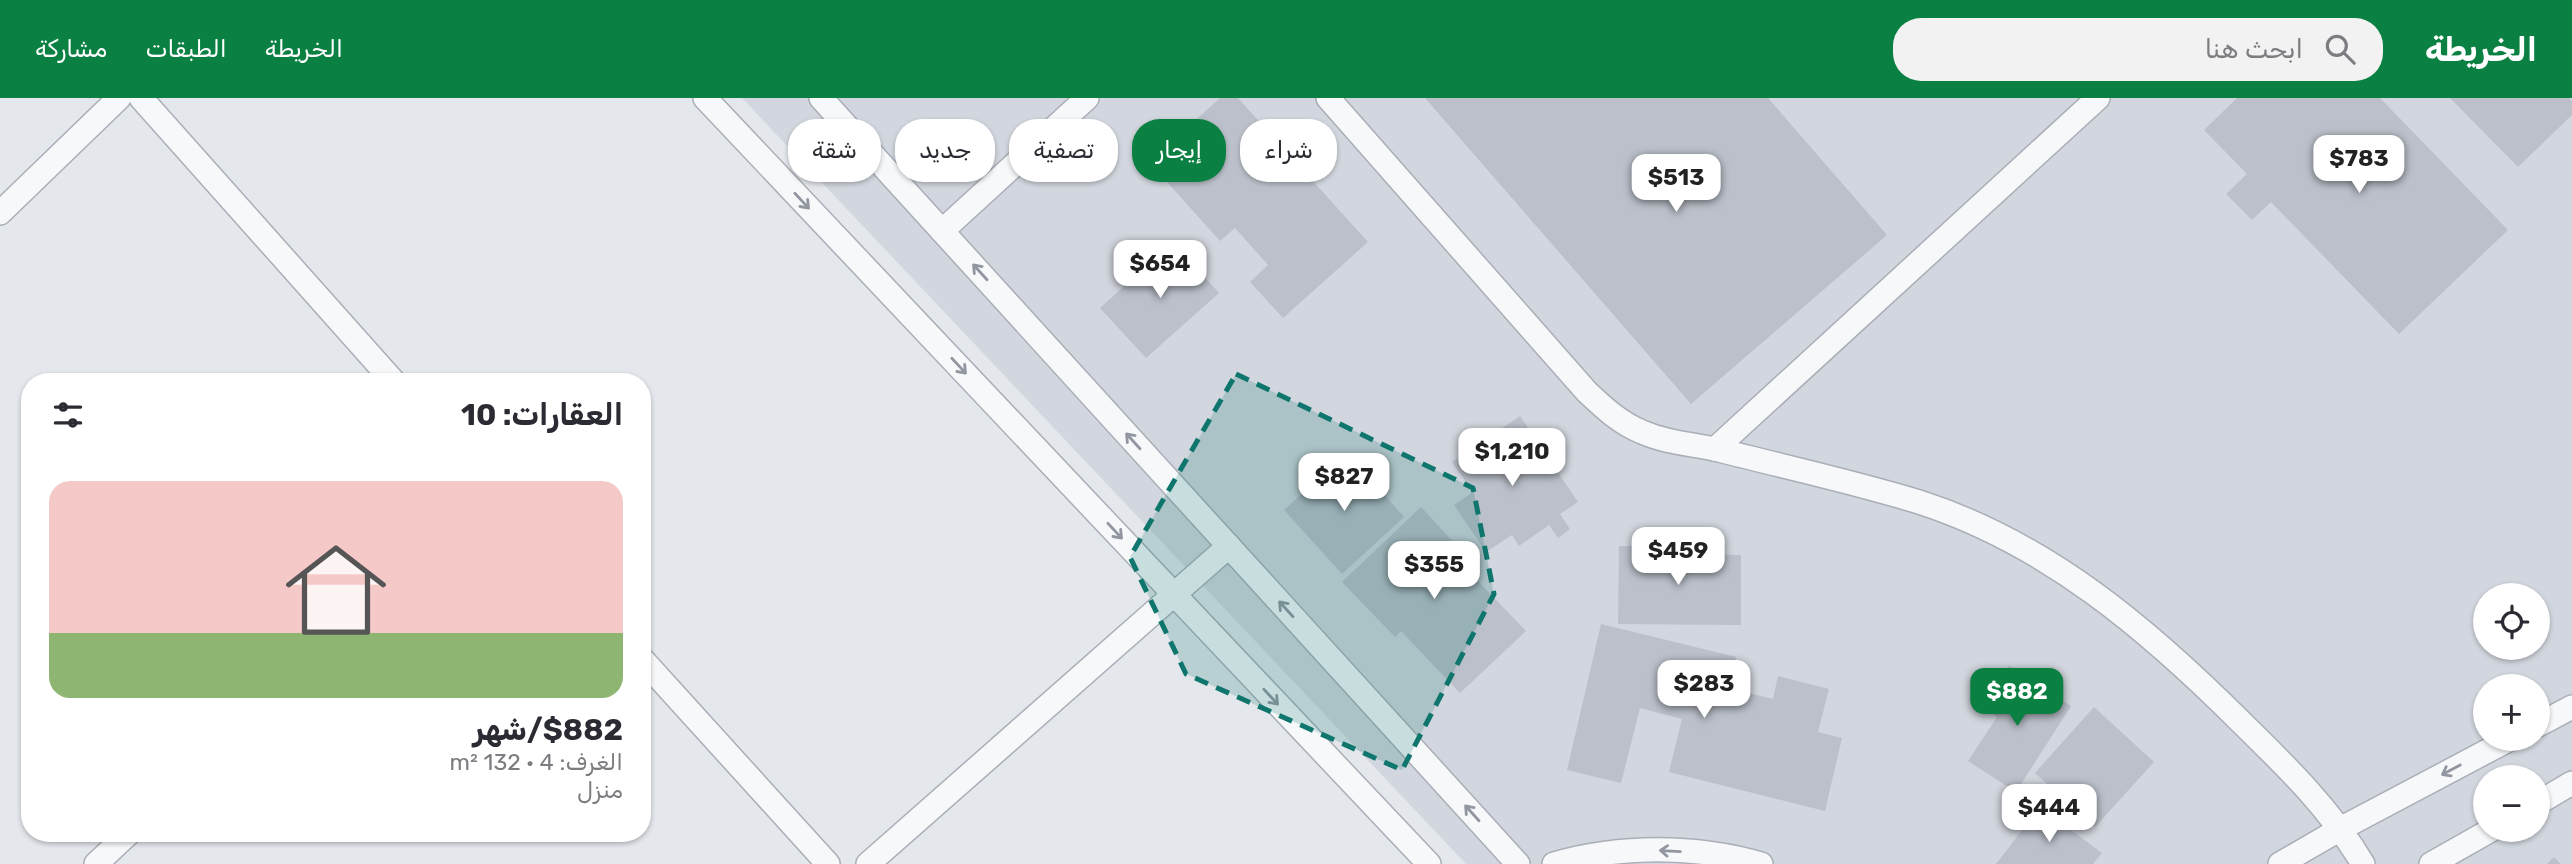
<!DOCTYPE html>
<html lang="ar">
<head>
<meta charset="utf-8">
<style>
  :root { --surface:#fff; --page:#f2f2f3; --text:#2b2b33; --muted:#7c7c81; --accent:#0b8043 }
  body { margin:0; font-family:Rubik,Vazirmatn,sans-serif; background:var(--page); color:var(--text); direction:rtl; height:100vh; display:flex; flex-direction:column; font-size:26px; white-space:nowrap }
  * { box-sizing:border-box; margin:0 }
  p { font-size:23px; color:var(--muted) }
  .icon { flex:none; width:38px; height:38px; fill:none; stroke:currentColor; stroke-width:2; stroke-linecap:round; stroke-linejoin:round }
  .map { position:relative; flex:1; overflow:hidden; direction:ltr }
  .drawer { position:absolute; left:21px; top:275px; width:630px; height:469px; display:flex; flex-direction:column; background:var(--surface); border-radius:28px; box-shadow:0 2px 5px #0004; direction:rtl }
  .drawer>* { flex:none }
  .top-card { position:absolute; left:672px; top:21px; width:665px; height:63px; direction:rtl; display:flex; gap:14px }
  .buttons { position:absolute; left:2473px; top:485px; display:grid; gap:14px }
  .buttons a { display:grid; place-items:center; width:77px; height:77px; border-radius:50%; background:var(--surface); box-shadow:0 2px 5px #0004; font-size:35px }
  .price { position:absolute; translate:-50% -60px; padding:0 16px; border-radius:14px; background:#fff; color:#222; font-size:23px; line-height:46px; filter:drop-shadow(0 2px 4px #0008) }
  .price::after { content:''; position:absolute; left:50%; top:42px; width:21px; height:16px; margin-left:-10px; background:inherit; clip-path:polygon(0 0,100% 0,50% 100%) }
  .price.active { background:var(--accent); color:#fff }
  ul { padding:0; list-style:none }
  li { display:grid; align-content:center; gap:14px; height:371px; padding:0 28px }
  li span { display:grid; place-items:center; height:217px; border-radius:21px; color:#555 }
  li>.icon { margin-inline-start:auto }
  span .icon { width:126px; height:126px; fill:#fffc; stroke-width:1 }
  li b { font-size:30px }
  h2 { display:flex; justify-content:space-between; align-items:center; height:84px; padding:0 28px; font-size:30px }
  .chip { padding:0 24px; border-radius:28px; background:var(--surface); box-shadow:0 2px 5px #0004; font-size:24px; line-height:63px }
  .chip.active { background:var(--accent); color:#fff }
  header { display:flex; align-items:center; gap:42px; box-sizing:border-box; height:98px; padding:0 35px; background:var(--accent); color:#fff }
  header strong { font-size:33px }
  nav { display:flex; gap:38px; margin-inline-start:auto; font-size:24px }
  .search { width:490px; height:63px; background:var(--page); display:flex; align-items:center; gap:18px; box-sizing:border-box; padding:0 24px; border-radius:28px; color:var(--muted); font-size:26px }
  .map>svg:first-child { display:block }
  .built { fill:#d2d6de; fill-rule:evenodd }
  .building { fill:#bbc0ca }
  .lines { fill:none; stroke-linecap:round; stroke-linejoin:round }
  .lane-casing { stroke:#a9aeb7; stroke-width:26 }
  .lane { stroke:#f7f8fa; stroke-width:23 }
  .oneway { stroke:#9196a0 }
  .marked { fill:#0f766e; fill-opacity:0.2; stroke:#0f766e; stroke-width:5; stroke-dasharray:14 9; stroke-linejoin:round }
</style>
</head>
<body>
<header>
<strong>الخريطة</strong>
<div class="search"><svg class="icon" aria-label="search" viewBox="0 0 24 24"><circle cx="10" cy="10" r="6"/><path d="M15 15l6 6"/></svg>ابحث هنا</div>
<nav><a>الخريطة</a><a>الطبقات</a><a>مشاركة</a></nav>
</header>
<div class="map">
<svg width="2572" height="766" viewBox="0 0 2572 766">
  <rect width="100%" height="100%" fill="#e4e7ec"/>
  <!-- built -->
  <path class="built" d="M742,0H2572V766H1466ZM2485,497H2538V550H2485ZM2485,588H2538V640H2485ZM2485,679H2538V732H2485Z"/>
  <!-- building -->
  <g class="building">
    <polygon points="1220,0 1238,0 1368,144 1283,220 1250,184 1268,167 1235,130 1220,143 1149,64"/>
    <polygon points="1425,0 1768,0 1887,137 1691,306"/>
    <polygon points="2237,0 2380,0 2508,132 2399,236 2271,104 2252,122 2226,96 2247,76 2204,32"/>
    <polygon points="2450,0 2569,0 2572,3 2572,17 2518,69"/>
    <polygon points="1173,144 1219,195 1146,260 1100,210"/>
    <polygon points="1520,318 1578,404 1560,416 1570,431 1558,440 1549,427 1519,448 1512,437 1486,454 1454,407 1473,394 1452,364"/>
    <polygon points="1347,355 1404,419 1342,476 1284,412"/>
    <polygon points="1421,409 1459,450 1452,456 1526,533 1460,595 1401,533 1395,539 1342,484"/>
    <polygon points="1619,448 1687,449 1687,456 1741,457 1741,527 1618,526"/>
    <polygon points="1601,526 1736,559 1729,590 1773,601 1778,578 1829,591 1818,634 1842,640 1825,713 1669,674 1682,621 1640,610 1621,685 1567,672"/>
    <polygon points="2009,568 2071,608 2016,694 1968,663 1997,619 1982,610"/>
    <polygon points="2094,609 2154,664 2095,729 2035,675"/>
    <polygon points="2040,709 2102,755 2093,766 1996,766"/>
    <polygon points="2554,759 2561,766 2547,766"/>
  </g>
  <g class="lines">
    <defs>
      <g id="lane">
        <polyline points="141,0 394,284"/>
        <polyline points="705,0 1429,766"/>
        <polyline points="821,0 1518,766"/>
        <path d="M1328,0L1587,294C1604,310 1620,325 1642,334C1667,345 1693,346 1719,352C1785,369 1854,384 1919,404C2047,445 2149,532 2243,626C2287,669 2331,712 2363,766"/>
        <polyline points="0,115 119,0"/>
        <polyline points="942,133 1087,0"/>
        <polyline points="1715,351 2098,0"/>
        <polyline points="642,561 828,766"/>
        <polyline points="2538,627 2572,609"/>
        <polyline points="2538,705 2572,685"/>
        <polyline points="96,766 129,735"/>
        <polyline points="868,766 1229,448"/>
        <path d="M1554,766C1620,747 1695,747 1761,766"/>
        <polyline points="2280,766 2342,730 2512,640"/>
        <polyline points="2431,766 2491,732"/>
      </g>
    </defs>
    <!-- lane casing -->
    <use href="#lane" class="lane-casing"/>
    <!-- lane -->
    <use href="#lane" class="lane"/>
  </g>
  <!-- one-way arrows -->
  <defs><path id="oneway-shaft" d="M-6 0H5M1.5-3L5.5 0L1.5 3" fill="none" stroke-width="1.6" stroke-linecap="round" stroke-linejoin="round" transform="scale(1.75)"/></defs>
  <g class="oneway">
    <use href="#oneway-shaft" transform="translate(802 103) rotate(47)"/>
    <use href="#oneway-shaft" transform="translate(980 174) rotate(-132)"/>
    <use href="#oneway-shaft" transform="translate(959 268) rotate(47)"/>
    <use href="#oneway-shaft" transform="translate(1133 343) rotate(-132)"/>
    <use href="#oneway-shaft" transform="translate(1115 433) rotate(47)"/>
    <use href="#oneway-shaft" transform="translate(1286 511) rotate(-132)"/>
    <use href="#oneway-shaft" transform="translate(1271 599) rotate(47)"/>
    <use href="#oneway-shaft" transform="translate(2451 672) rotate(152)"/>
    <use href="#oneway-shaft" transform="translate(1472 715) rotate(-132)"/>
    <use href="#oneway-shaft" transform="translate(1670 753) rotate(-177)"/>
  </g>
  <!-- marked area -->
  <path class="marked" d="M1236,276L1473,390L1494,496L1402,672L1186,576L1130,459Z"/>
</svg>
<div class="buttons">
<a><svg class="icon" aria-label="locate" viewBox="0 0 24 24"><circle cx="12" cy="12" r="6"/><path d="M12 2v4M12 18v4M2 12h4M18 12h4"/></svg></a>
<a>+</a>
<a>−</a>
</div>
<b class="price" style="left:2359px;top:97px">$783</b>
<b class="price" style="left:1676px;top:116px">$513</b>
<b class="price" style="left:1160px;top:202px">$654</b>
<b class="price" style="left:1512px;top:390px">$1,210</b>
<b class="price" style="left:1344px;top:415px">$827</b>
<b class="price" style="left:1678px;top:489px">$459</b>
<b class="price" style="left:1434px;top:503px">$355</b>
<b class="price" style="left:1704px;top:622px">$283</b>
<b class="price active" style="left:2017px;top:630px">$882</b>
<b class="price" style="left:2049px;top:746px">$444</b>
<div class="top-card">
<a class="chip">شراء</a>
<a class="chip active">إيجار</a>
<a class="chip">تصفية</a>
<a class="chip">جديد</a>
<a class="chip">شقة</a>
</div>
<section class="drawer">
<h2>العقارات: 10<svg class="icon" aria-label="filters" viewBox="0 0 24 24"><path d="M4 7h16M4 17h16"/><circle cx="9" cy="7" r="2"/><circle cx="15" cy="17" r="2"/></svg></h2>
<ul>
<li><span style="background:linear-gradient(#f6c9c9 70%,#8fb573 0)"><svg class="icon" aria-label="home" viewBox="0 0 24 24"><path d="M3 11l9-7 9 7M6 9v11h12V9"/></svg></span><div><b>$882/شهر</b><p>الغرف: 4 · 132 m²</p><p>منزل</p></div></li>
</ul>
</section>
</div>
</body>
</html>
